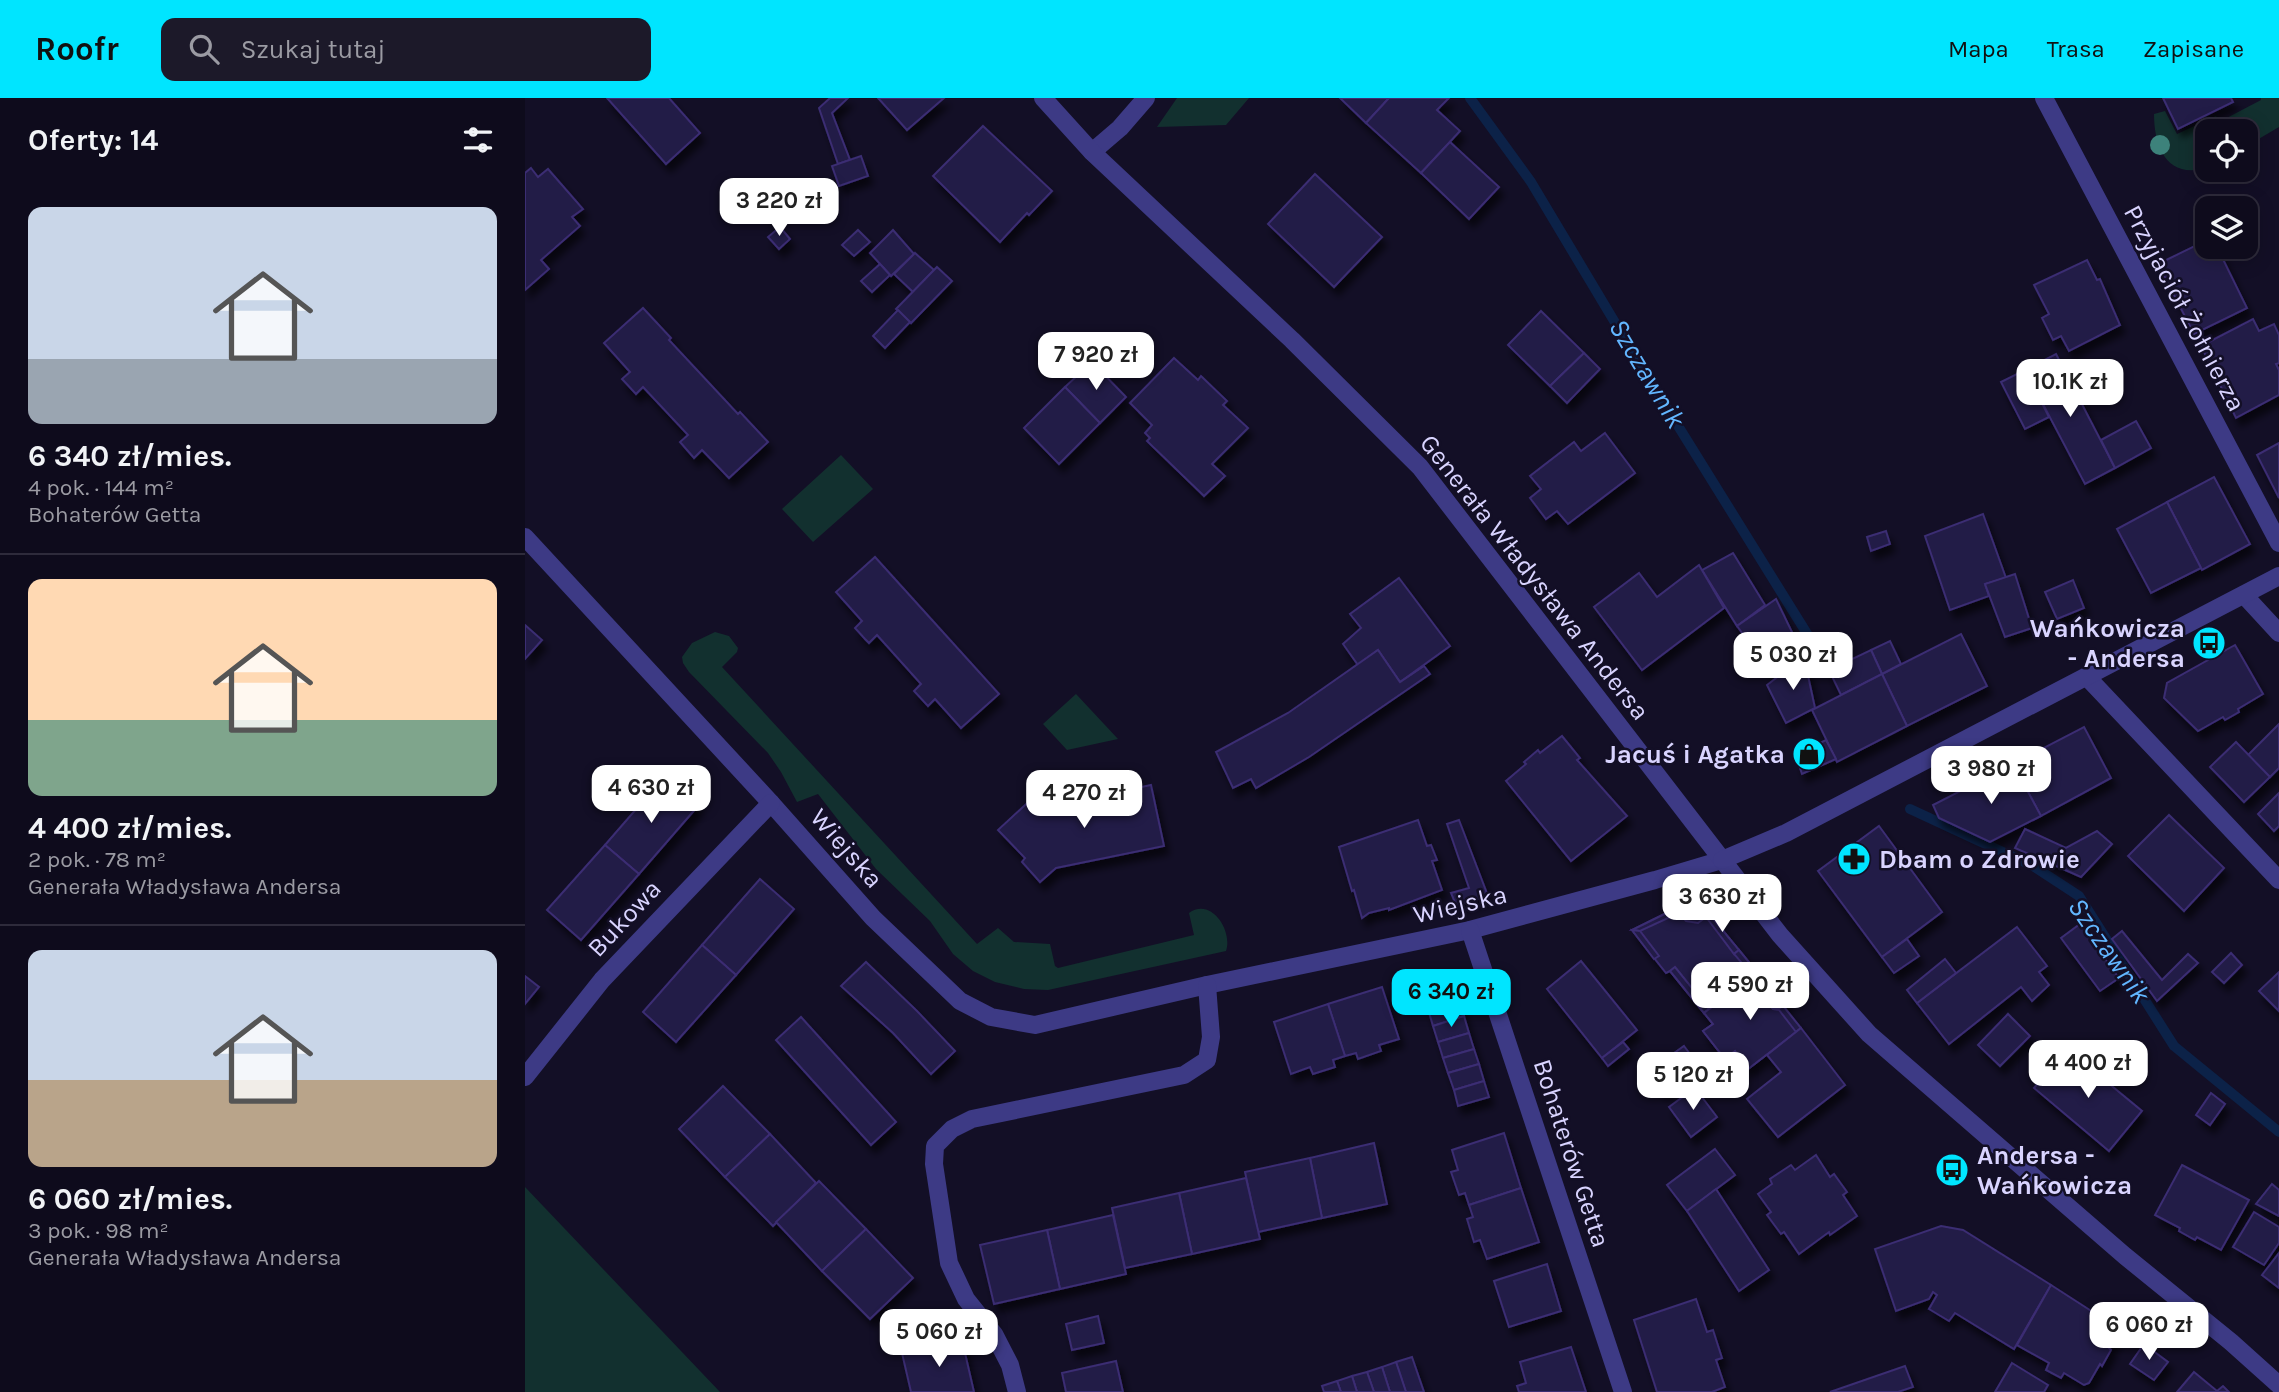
<!DOCTYPE html>
<html lang="pl">
<head>
<meta charset="utf-8">
<style>
  :root { --surface:#0e0b1c; --page:#1c1929; --text:#f1f3f6; --muted:#9b9ba3; --line:#2e2b3b; --accent:#00e5ff }
  body { margin:0; font-family:Karla,sans-serif; background:var(--page); color:var(--text); height:100vh; display:flex; flex-direction:column; font-size:26px; white-space:nowrap }
  * { box-sizing:border-box; margin:0 }
  p { font-size:23px; color:var(--muted) }
  .icon { flex:none; width:38px; height:38px; fill:none; stroke:currentColor; stroke-width:2; stroke-linecap:round; stroke-linejoin:round }
  .map { position:relative; flex:1; overflow:hidden }
  .panel { display:flex; flex-direction:column; background:var(--surface); width:525px }
  .panel>* { flex:none }
  .controls { position:absolute; left:1670px; top:21px; display:grid; gap:14px }
  .controls a { display:grid; place-items:center; width:63px; height:63px; border-radius:14px; background:var(--surface); box-shadow:0 4px 18px #0003,0 0 0 2px var(--line); font-size:35px }
  .price { position:absolute; translate:-50% -60px; padding:0 16px; border-radius:14px; background:#fff; color:#222; font-size:23px; line-height:46px; filter:drop-shadow(0 2px 4px #0008) }
  .price::after { content:''; position:absolute; left:50%; top:42px; width:21px; height:16px; margin-left:-10px; background:inherit; clip-path:polygon(0 0,100% 0,50% 100%) }
  .price.selected { background:var(--accent); color:#111 }
  ul { padding:0; list-style:none }
  li { display:grid; align-content:center; gap:14px; height:371px; padding:0 28px }
  li+li { border-top:2px solid var(--line) }
  li span { display:grid; place-items:center; height:217px; border-radius:14px; color:#555 }
  li>.icon { margin-inline-start:auto }
  span .icon { width:126px; height:126px; fill:#fffc; stroke-width:1 }
  li b { font-size:30px }
  h2 { display:flex; justify-content:space-between; align-items:center; height:84px; padding:0 28px; font-size:30px }
  header { display:flex; align-items:center; gap:42px; box-sizing:border-box; height:98px; padding:0 35px; background:var(--accent); color:#111 }
  header strong { font-size:33px }
  nav { display:flex; gap:38px; margin-inline-start:auto; font-size:24px }
  .search { width:490px; height:63px; background:var(--page); display:flex; align-items:center; gap:18px; box-sizing:border-box; padding:0 24px; border-radius:14px; color:var(--muted); font-size:26px }
  main { display:flex; flex:1; min-height:0 }
  .map>svg:first-child { display:block }
  .green { fill:#12302f }
  .lines { fill:none; stroke-linecap:round; stroke-linejoin:round }
  .stream { stroke:#0c2248; stroke-width:10 }
  .building { fill:#241b47; stroke:#3b2d73; stroke-width:2; filter:url(#shadow) }
  .minor { stroke:#3d3a85; stroke-width:18 }
  .tertiary { stroke:#3d3a85; stroke-width:18 }
  .tree { fill:#3d827b }
  .labels { text-anchor:middle; stroke-width:5; stroke-linejoin:round; paint-order:stroke }
  .street-label { font-size:26px; fill:#d9d4ff; stroke:#130f26 }
  .poi-label { font-size:26px; font-weight:bold; fill:#d9d4ff; stroke:#130f26; text-anchor:end }
  .water-label { font-size:28px; font-style:italic; fill:#62b6ff; stroke:#130f26 }
</style>
</head>
<body>
<header>
<strong>Roofr</strong>
<div class="search"><svg class="icon" aria-label="search" viewBox="0 0 24 24"><circle cx="10" cy="10" r="6"/><path d="M15 15l6 6"/></svg>Szukaj tutaj</div>
<nav><a>Mapa</a><a>Trasa</a><a>Zapisane</a></nav>
</header>
<main>
<section class="panel">
<h2>Oferty: 14<svg class="icon" aria-label="filters" viewBox="0 0 24 24"><path d="M4 7h16M4 17h16"/><circle cx="9" cy="7" r="2"/><circle cx="15" cy="17" r="2"/></svg></h2>
<ul>
<li><span style="background:linear-gradient(#c9d6e8 70%,#9aa5b1 0)"><svg class="icon" aria-label="home" viewBox="0 0 24 24"><path d="M3 11l9-7 9 7M6 9v11h12V9"/></svg></span><div><b>6 340 zł/mies.</b><p>4 pok. · 144 m²</p><p>Bohaterów Getta</p></div></li>
<li><span style="background:linear-gradient(#ffd9b3 65%,#7fa58c 0)"><svg class="icon" aria-label="home" viewBox="0 0 24 24"><path d="M3 11l9-7 9 7M6 9v11h12V9"/></svg></span><div><b>4 400 zł/mies.</b><p>2 pok. · 78 m²</p><p>Generała Władysława Andersa</p></div></li>
<li><span style="background:linear-gradient(#c9d6e8 60%,#b9a48a 0)"><svg class="icon" aria-label="home" viewBox="0 0 24 24"><path d="M3 11l9-7 9 7M6 9v11h12V9"/></svg></span><div><b>6 060 zł/mies.</b><p>3 pok. · 98 m²</p><p>Generała Władysława Andersa</p></div></li>
</ul>
</section>
<div class="map">
<svg width="1754" height="1294" viewBox="0 0 1754 1294">
  <defs>
    <filter id="shadow"><feDropShadow dx="4.5" dy="8" stdDeviation="3.5" flood-color="#0009"/></filter>
  </defs>
  <rect width="100%" height="100%" fill="#130f26"/>
  <!-- green -->
  <g class="green">
    <polygon points="652,0 724,0 701,27 632,29"/>
    <path d="M1736,0H1754V29L1720,49V33H1682L1681,70C1642,81 1629,49 1629,16L1640,13L1652,36L1691,18L1694,24L1736,2Z"/>
    <polygon points="316,357 348,391 288,444 257,411"/>
    <path d="M190,534L204,538L213,550L212,554L197,569L452,846L473,830L489,844L525,846L530,868L533,870L669,837L664,815C686,799 708,833 701,853L523,892L499,891L470,884L448,873L428,856L405,823L351,771L293,696L272,704L256,674L243,655L164,574L158,565L157,559L167,545Z"/>
    <polygon points="551,596 593,641 542,652 518,626"/>
    <polygon points="0,1089 195,1294 0,1294"/>
  </g>
  <g class="lines">
    <!-- stream -->
    <g class="stream">
      <polyline points="945,0 1006,84 1119,273 1294,555"/>
      <polyline points="1385,711 1508,768 1554,798 1649,948 1754,1034"/>
    </g>
  </g>
  <!-- building -->
  <g class="building">
    <polygon points="82,0 144,0 175,35 141,66"/>
    <polygon points="305,0 323,0 307,15 325,62 313,66 294,10"/>
    <polygon points="353,0 419,0 382,32"/>
    <polygon points="815,0 864,0 841,25"/>
    <polygon points="864,0 924,0 912,12 935,33 896,75 841,25"/>
    <polygon points="1638,0 1706,0 1708,4 1653,31"/>
    <polygon points="458,28 527,93 504,117 502,115 475,144 408,78"/>
    <polygon points="925,44 974,89 944,121 896,75"/>
    <polygon points="336,58 343,78 314,88 307,68"/>
    <polygon points="6,70 13,79 23,71 58,111 47,119 55,128 16,162 24,171 0,192 0,75"/>
    <polygon points="790,76 857,139 809,189 743,126"/>
    <polygon points="255,129 265,141 254,151 243,139"/>
    <polygon points="333,132 345,144 329,158 317,147"/>
    <polygon points="368,132 389,156 366,178 345,155"/>
    <polygon points="1682,142 1682,149 1692,149 1722,210 1669,236 1633,166"/>
    <polygon points="390,155 409,172 388,194 369,176"/>
    <polygon points="1562,162 1572,182 1575,181 1595,227 1544,253 1536,238 1528,242 1517,220 1524,216 1509,187"/>
    <polygon points="355,166 365,177 347,194 336,183"/>
    <polygon points="412,169 427,183 386,225 371,211"/>
    <polygon points="118,210 146,240 144,242 213,316 215,314 243,344 204,380 177,352 169,360 155,344 163,337 118,289 111,296 97,281 105,274 79,245"/>
    <polygon points="373,212 385,224 360,250 348,238"/>
    <polygon points="1016,213 1059,255 1025,288 983,247"/>
    <polygon points="1728,221 1734,233 1749,226 1754,237 1754,265 1751,266 1754,272 1754,297 1711,320 1676,248"/>
    <polygon points="1059,255 1075,271 1042,305 1025,288"/>
    <polygon points="1531,256 1590,370 1560,386 1500,272"/>
    <polygon points="649,260 673,282 676,278 702,303 698,307 723,330 687,366 700,378 679,398 622,343 625,340 620,335 627,327 605,305"/>
    <polygon points="567,264 601,299 575,325 540,289"/>
    <polygon points="1500,272 1524,319 1500,331 1476,284"/>
    <polygon points="540,289 575,325 534,366 499,330"/>
    <polygon points="1611,323 1626,350 1590,370 1576,342"/>
    <polygon points="1080,335 1110,375 1043,426 1032,413 1021,421 1005,400 1016,391 1005,378 1049,344 1056,353"/>
    <polygon points="1754,345 1754,400 1732,357"/>
    <polygon points="1689,379 1725,446 1677,472 1642,404"/>
    <polygon points="1642,404 1676,470 1626,495 1592,431"/>
    <polygon points="1458,416 1481,480 1460,486 1464,498 1425,512 1400,438"/>
    <polygon points="1361,433 1365,446 1346,453 1342,439"/>
    <polygon points="1208,455 1240,507 1212,528 1177,472"/>
    <polygon points="350,459 474,596 436,630 410,601 403,608 389,593 396,586 352,537 344,545 340,541 330,530 337,523 311,494"/>
    <polygon points="1174,467 1199,510 1117,572 1069,509 1114,475 1132,499"/>
    <polygon points="1490,476 1507,530 1480,539 1460,486"/>
    <polygon points="874,480 925,548 875,584 853,552 833,567 818,546 836,530 825,516"/>
    <polygon points="1548,482 1559,510 1532,521 1520,494"/>
    <polygon points="1251,501 1279,559 1251,581 1212,528"/>
    <polygon points="0,527 17,542 0,561"/>
    <polygon points="1436,536 1462,588 1382,628 1357,576"/>
    <polygon points="1365,543 1376,566 1357,576 1346,552"/>
    <polygon points="1710,547 1738,596 1713,611 1714,614 1700,622 1698,619 1673,633 1639,600 1642,585"/>
    <polygon points="853,552 875,584 899,568 905,576 784,659 731,690 726,681 708,690 691,654 763,615"/>
    <polygon points="1346,552 1357,576 1316,597 1304,572"/>
    <polygon points="1279,559 1290,610 1261,625 1242,587"/>
    <polygon points="1357,576 1382,628 1312,664 1287,612"/>
    <polygon points="1754,626 1754,670 1745,679 1723,657"/>
    <polygon points="1559,629 1586,680 1516,718 1488,666"/>
    <polygon points="1037,638 1055,660 1052,662 1102,718 1046,763 981,683 1001,666 999,664 1013,652 1015,655"/>
    <polygon points="1301,642 1311,661 1277,676 1273,664 1279,661 1276,654"/>
    <polygon points="1711,644 1745,679 1719,704 1685,669"/>
    <polygon points="1488,666 1516,718 1465,744 1414,720 1408,707"/>
    <polygon points="139,679 173,708 114,776 80,747"/>
    <polygon points="626,687 639,748 531,770 515,784 497,764 500,760 473,732 511,697 522,709"/>
    <polygon points="1754,695 1754,728 1749,733 1733,716"/>
    <polygon points="1644,717 1699,770 1659,813 1603,758"/>
    <polygon points="893,722 902,748 906,747 912,762 907,763 917,792 864,812 864,810 844,815 837,820 829,792 827,793 814,749"/>
    <polygon points="934,722 963,798 931,807 926,795 944,790 922,726"/>
    <polygon points="1354,728 1417,814 1357,859 1293,773"/>
    <polygon points="1500,731 1541,750 1572,733 1587,746 1556,779 1490,750"/>
    <polygon points="80,747 114,776 56,842 22,812"/>
    <polygon points="235,781 269,811 211,877 177,847"/>
    <polygon points="1165,803 1177,807 1232,874 1179,915 1145,873 1141,875 1107,832"/>
    <polygon points="1165,803 1177,807 1181,812 1181,819 1173,825 1161,823 1154,815 1156,808"/>
    <polygon points="1156,808 1154,815 1115,833 1107,832"/>
    <polygon points="1181,812 1214,852 1209,856 1181,819"/>
    <polygon points="1555,826 1594,880 1575,893 1536,840"/>
    <polygon points="1492,829 1522,868 1514,874 1524,887 1507,903 1496,889 1424,946 1392,905"/>
    <polygon points="1107,832 1115,833 1134,858 1129,861"/>
    <polygon points="1597,833 1637,882 1663,856 1673,865 1632,903 1587,841"/>
    <polygon points="1382,841 1394,858 1369,875 1357,859"/>
    <polygon points="177,847 211,877 151,944 118,914"/>
    <polygon points="1214,852 1232,874 1228,878 1209,856"/>
    <polygon points="1706,855 1717,867 1699,885 1687,874"/>
    <polygon points="1420,861 1431,875 1392,905 1382,892"/>
    <polygon points="1056,863 1112,932 1077,960 1022,891"/>
    <polygon points="341,864 392,913 430,953 406,976 368,935 316,888"/>
    <polygon points="1150,869 1184,911 1179,915 1145,873"/>
    <polygon points="1232,874 1247,893 1254,893 1261,902 1259,909 1276,930 1223,971 1210,953 1200,961 1178,933 1188,926 1179,915"/>
    <polygon points="1754,874 1754,913 1734,893"/>
    <polygon points="926,877 939,918 908,928 896,887"/>
    <polygon points="0,878 14,889 0,906"/>
    <polygon points="1228,878 1242,897 1242,903 1248,911 1254,912 1271,934 1223,971 1210,953 1200,961 1178,933 1188,926 1179,915"/>
    <polygon points="857,889 874,941 854,947 856,953 833,961 831,955 820,958 803,906"/>
    <circle cx="1251" cy="902" r="9"/>
    <polygon points="803,906 820,958 808,962 810,969 788,976 785,969 766,976 749,924"/>
    <polygon points="1483,916 1505,938 1475,968 1453,947"/>
    <polygon points="939,918 944,935 913,944 908,928"/>
    <polygon points="276,919 371,1024 346,1047 251,942"/>
    <polygon points="1276,930 1320,987 1253,1039 1222,1001 1256,974 1242,957"/>
    <polygon points="944,935 949,951 918,960 913,944"/>
    <polygon points="1098,944 1104,951 1083,968 1077,960"/>
    <polygon points="1159,948 1174,968 1138,993 1124,973"/>
    <polygon points="949,951 954,966 923,975 918,960"/>
    <polygon points="1542,951 1617,1013 1584,1053 1509,990"/>
    <polygon points="954,966 959,983 929,992 923,975"/>
    <polygon points="959,983 964,999 933,1008 929,992"/>
    <polygon points="198,988 245,1036 200,1079 154,1031"/>
    <polygon points="1170,990 1192,1019 1166,1039 1144,1009"/>
    <polygon points="1686,995 1700,1006 1685,1027 1671,1017"/>
    <polygon points="979,1035 996,1090 944,1107 940,1095 934,1097 926,1074 933,1072 927,1052"/>
    <polygon points="245,1036 291,1085 248,1128 200,1079"/>
    <polygon points="849,1045 862,1106 797,1120 785,1060"/>
    <polygon points="1190,1051 1210,1077 1162,1113 1142,1087"/>
    <polygon points="1291,1057 1305,1079 1309,1076 1322,1094 1318,1097 1332,1118 1305,1137 1304,1134 1274,1156 1259,1134 1256,1136 1242,1117 1246,1114 1233,1096 1247,1086 1245,1081 1266,1067 1270,1072"/>
    <polygon points="785,1060 797,1120 733,1134 720,1074"/>
    <polygon points="1657,1067 1724,1102 1696,1152 1672,1139 1670,1142 1654,1133 1655,1130 1630,1117"/>
    <polygon points="721,1080 735,1141 667,1156 654,1095"/>
    <polygon points="294,1083 341,1131 297,1173 251,1124"/>
    <polygon points="1747,1086 1754,1092 1754,1118 1731,1106"/>
    <polygon points="996,1090 1014,1144 962,1161 955,1142 949,1144 942,1121 948,1119 944,1107"/>
    <polygon points="1191,1091 1244,1172 1214,1193 1162,1113"/>
    <polygon points="654,1095 667,1156 600,1170 587,1110"/>
    <polygon points="1729,1114 1754,1129 1754,1145 1739,1167 1708,1149"/>
    <polygon points="588,1117 601,1176 535,1191 522,1132"/>
    <polygon points="1416,1128 1438,1132 1526,1187 1489,1251 1430,1215 1424,1223 1404,1211 1412,1197 1408,1194 1404,1201 1371,1213 1350,1151"/>
    <polygon points="341,1131 388,1180 345,1221 297,1173"/>
    <polygon points="522,1132 535,1191 469,1206 455,1147"/>
    <polygon points="1754,1155 1754,1190 1737,1177"/>
    <polygon points="1022,1166 1036,1213 984,1229 969,1183"/>
    <polygon points="1526,1187 1571,1216 1573,1214 1598,1227 1584,1250 1586,1252 1577,1268 1575,1266 1564,1285 1559,1287 1539,1275 1536,1280 1521,1272 1524,1265 1492,1247"/>
    <polygon points="1171,1201 1182,1234 1188,1232 1197,1260 1191,1262 1200,1289 1187,1294 1132,1294 1109,1222"/>
    <polygon points="415,1217 421,1246 387,1253 381,1225"/>
    <polygon points="573,1218 579,1245 547,1252 541,1226"/>
    <polygon points="437,1242 449,1294 386,1294 377,1255"/>
    <polygon points="1619,1246 1643,1264 1629,1282 1605,1266"/>
    <polygon points="1046,1249 1061,1294 994,1294 992,1288 1001,1285 995,1264"/>
    <polygon points="887,1259 899,1294 881,1294 871,1264"/>
    <polygon points="591,1263 598,1294 541,1294 537,1275"/>
    <polygon points="871,1264 881,1294 865,1294 857,1269"/>
    <polygon points="1487,1265 1523,1287 1519,1294 1470,1294"/>
    <polygon points="1380,1268 1388,1289 1373,1294 1305,1294"/>
    <polygon points="857,1269 865,1294 849,1294 842,1274"/>
    <polygon points="842,1274 849,1294 832,1294 827,1278"/>
    <polygon points="1669,1274 1692,1293 1698,1288 1704,1294 1652,1294"/>
    <polygon points="827,1278 832,1294 816,1294 812,1283"/>
    <polygon points="812,1283 816,1294 799,1294 797,1288"/>
  </g>
  <g class="lines">
    <!-- minor -->
    <g class="minor">
      <polyline points="1519,0 1754,445"/>
      <polyline points="567,54 595,30 621,0"/>
      <polyline points="0,439 246,705 348,820 435,903 466,919 510,927 682,887 945,832 1130,782 1197,762"/>
      <polyline points="1719,497 1754,535"/>
      <polyline points="1562,579 1754,782"/>
      <polyline points="945,832 1098,1294"/>
      <polyline points="0,979 77,882 246,705"/>
      <polyline points="492,1294 485,1267 469,1236 441,1201 424,1165 409,1066 410,1048 427,1031 447,1021 659,977 682,962 686,939 682,887"/>
    </g>
    <!-- tertiary -->
    <g class="tertiary">
      <polyline points="518,0 567,54 767,242 895,369 1255,837 1344,936 1600,1158 1706,1244 1754,1287"/>
      <polyline points="1197,762 1261,735 1754,478"/>
    </g>
  </g>
  <!-- trees -->
  <circle class="tree" cx="1635" cy="47" r="10"/>
  <!-- icons -->
  <defs>
    <symbol id="bus-disc" viewBox="-11 -11 22 22"><circle r="9.5" fill="#00e5ff" stroke="#130f26"/><path d="M-5-6H5V4H4V6H2V4H-2V6H-4V4H-5ZM-3.5-4V0h7V-4ZM-3.5 1.2v1.5H-2V1.2ZM2 1.2v1.5H3.5V1.2Z" fill="#111"/></symbol>
    <symbol id="shop-disc" viewBox="-11 -11 22 22"><circle r="9.5" fill="#00e5ff" stroke="#130f26"/><path d="M-5-2.5h2.3a2.7 3.5 0 0 1 5.4 0H5L5.5 6h-11ZM-1.5-2.5h3a1.5 2.3 0 0 0-3 0Z" fill="#111"/></symbol>
    <symbol id="pharmacy-disc" viewBox="-11 -11 22 22"><circle r="9.5" fill="#00e5ff" stroke="#130f26"/><path d="M-2-6h4v4h4v4h-4v4h-4v-4h-4v-4h4Z" fill="#111"/></symbol>
  </defs>
  <g fill-rule="evenodd">
    <use href="#bus-disc" x="1665" y="526" width="38" height="38"/>
    <use href="#shop-disc" x="1265" y="637" width="38" height="38"/>
    <use href="#pharmacy-disc" x="1310" y="742" width="38" height="38"/>
    <use href="#bus-disc" x="1408" y="1053" width="38" height="38"/>
  </g>
  <g class="labels">
    <!-- street labels -->
    <g class="street-label">
      <text transform="translate(1660 210) rotate(62)" y="9">Przyjaciół Żołnierza</text>
      <text transform="translate(1010 479) rotate(52)" y="9">Generała Władysława Andersa</text>
      <text transform="translate(322 750) rotate(49)" y="9">Wiejska</text>
      <text transform="translate(935 806) rotate(-13)" y="9">Wiejska</text>
      <text transform="translate(99 820) rotate(-47)" y="9">Bukowa</text>
      <text transform="translate(1047 1055) rotate(72)" y="9">Bohaterów Getta</text>
    </g>
    <!-- poi labels -->
    <g class="poi-label">
      <text x="1660" y="539">Wańkowicza<tspan x="1660" dy="30">- Andersa</tspan></text>
      <text x="1260" y="665">Jacuś i Agatka</text>
      <text x="1354" y="770" text-anchor="start">Dbam o Zdrowie</text>
      <text x="1452" y="1066" text-anchor="start">Andersa -<tspan x="1452" dy="30">Wańkowicza</tspan></text>
    </g>
    <!-- water labels -->
    <g class="water-label">
      <text transform="translate(1123 275) rotate(59)" y="10">Szczawnik</text>
      <text transform="translate(1585 852) rotate(55)" y="10">Szczawnik</text>
    </g>
  </g>
</svg>
<div class="controls">
<a><svg class="icon" aria-label="locate" viewBox="0 0 24 24"><circle cx="12" cy="12" r="6"/><path d="M12 2v4M12 18v4M2 12h4M18 12h4"/></svg></a>
<a><svg class="icon" aria-label="layers" viewBox="0 0 24 24"><path d="M12 4l9 5-9 5-9-5zM3 14l9 5 9-5"/></svg></a>
</div>
<b class="price" style="left:254px;top:140px">3 220 zł</b>
<b class="price" style="left:571px;top:294px">7 920 zł</b>
<b class="price" style="left:1545px;top:321px">10.1K zł</b>
<b class="price" style="left:1268px;top:594px">5 030 zł</b>
<b class="price" style="left:1466px;top:708px">3 980 zł</b>
<b class="price" style="left:126px;top:727px">4 630 zł</b>
<b class="price" style="left:559px;top:732px">4 270 zł</b>
<b class="price" style="left:1197px;top:836px">3 630 zł</b>
<b class="price" style="left:1225px;top:924px">4 590 zł</b>
<b class="price selected" style="left:926px;top:931px">6 340 zł</b>
<b class="price" style="left:1563px;top:1002px">4 400 zł</b>
<b class="price" style="left:1168px;top:1014px">5 120 zł</b>
<b class="price" style="left:1624px;top:1264px">6 060 zł</b>
<b class="price" style="left:414px;top:1271px">5 060 zł</b>
</div>
</main>
</body>
</html>
